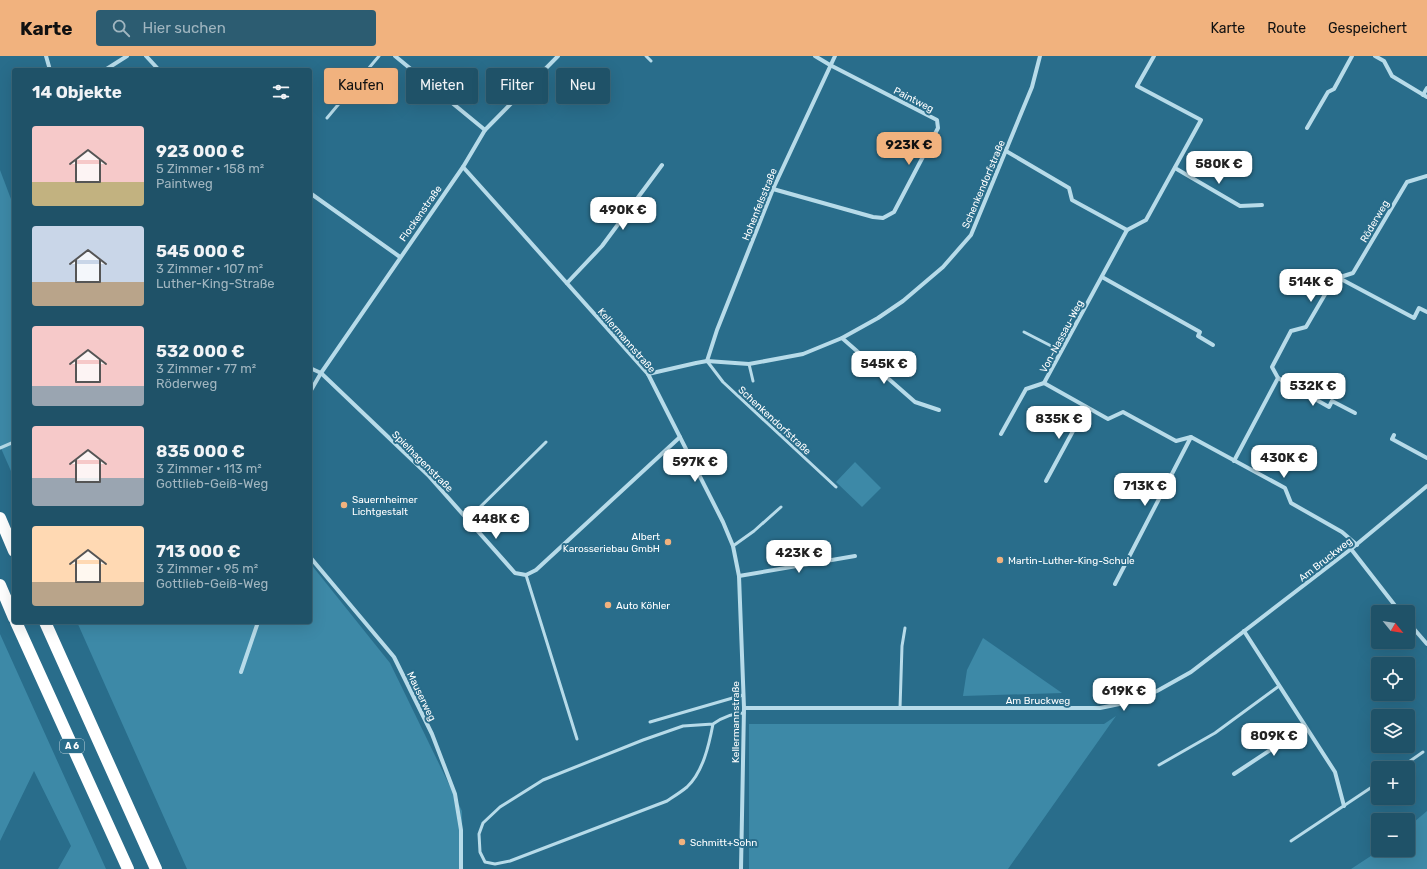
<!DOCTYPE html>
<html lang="de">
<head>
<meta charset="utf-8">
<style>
  :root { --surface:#1f5268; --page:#2c5c71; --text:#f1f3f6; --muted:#a1b6c0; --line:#3c697c; --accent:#f1b27e }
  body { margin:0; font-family:Rubik,sans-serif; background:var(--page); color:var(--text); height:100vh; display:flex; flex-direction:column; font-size:15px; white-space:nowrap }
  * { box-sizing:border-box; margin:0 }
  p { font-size:13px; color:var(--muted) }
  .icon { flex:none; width:22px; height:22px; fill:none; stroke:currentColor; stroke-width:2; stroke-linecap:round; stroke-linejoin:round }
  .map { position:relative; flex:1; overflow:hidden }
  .sheet { position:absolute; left:12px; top:12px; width:300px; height:556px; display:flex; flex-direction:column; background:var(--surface); border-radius:4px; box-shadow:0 4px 16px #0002,0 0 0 1px var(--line) }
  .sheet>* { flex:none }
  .hud { position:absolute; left:324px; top:12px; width:380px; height:36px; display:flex; gap:8px }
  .needle { width:26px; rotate:120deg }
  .controls { position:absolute; left:1371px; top:549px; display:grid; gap:8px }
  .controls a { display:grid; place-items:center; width:44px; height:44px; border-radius:4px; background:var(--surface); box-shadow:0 4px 16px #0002,0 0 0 1px var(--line); font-size:20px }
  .price { position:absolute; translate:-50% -34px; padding:0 9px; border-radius:8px; background:#fff; color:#222; font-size:13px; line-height:26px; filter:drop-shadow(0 1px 2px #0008) }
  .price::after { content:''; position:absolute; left:50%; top:24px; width:12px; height:9px; margin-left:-6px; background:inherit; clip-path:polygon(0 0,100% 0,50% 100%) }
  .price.selected { background:var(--accent); color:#111 }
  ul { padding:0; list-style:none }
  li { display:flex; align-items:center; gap:12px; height:100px; padding:0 20px }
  li span { display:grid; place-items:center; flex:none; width:112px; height:80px; border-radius:4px; color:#555 }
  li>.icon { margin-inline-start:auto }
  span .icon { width:48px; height:48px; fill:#fffc; stroke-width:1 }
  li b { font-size:17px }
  h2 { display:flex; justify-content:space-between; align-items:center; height:48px; padding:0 20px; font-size:17px }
  .tag { padding:0 14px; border-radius:4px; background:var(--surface); box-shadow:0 4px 16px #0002,0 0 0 1px var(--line); font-size:14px; line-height:36px }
  .tag.selected { background:var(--accent); color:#111 }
  header { display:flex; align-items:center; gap:24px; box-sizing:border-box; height:56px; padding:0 20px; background:var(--accent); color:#111 }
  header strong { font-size:19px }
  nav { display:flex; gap:22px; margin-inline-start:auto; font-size:14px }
  .search { width:280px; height:36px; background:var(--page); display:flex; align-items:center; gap:10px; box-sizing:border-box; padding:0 14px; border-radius:4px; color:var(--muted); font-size:15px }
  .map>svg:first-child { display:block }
  .green { fill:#3d89a7 }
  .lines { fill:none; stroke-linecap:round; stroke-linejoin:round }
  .service { stroke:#b7dbe9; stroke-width:3 }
  .minor { stroke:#b7dbe9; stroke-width:4 }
  .motorway { stroke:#fff; stroke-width:12 }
  .poi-dot { fill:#f1b27e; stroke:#296d8b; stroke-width:1.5 }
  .labels { text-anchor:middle; stroke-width:4; stroke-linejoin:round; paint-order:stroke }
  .shield { fill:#296d8b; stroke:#bfd3dc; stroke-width:1 }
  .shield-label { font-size:9px; font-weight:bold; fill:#fff }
  .street-label { font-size:10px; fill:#fff; stroke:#296d8b }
  .poi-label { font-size:10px; fill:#fff; stroke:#296d8b; text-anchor:start }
</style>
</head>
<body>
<header>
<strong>Karte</strong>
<div class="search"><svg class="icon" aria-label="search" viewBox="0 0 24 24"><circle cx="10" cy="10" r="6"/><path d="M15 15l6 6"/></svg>Hier suchen</div>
<nav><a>Karte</a><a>Route</a><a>Gespeichert</a></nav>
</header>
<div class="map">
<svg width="1427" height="813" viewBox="0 0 1427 813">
  <rect width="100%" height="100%" fill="#296d8b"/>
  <!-- green -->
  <g class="green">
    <polygon points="0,114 14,151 14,422 0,390"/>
    <polygon points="855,406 881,432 862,451 836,426"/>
    <polygon points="310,507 390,607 462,755 463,813 187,813 77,566 310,566"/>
    <polygon points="0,578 106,813 58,813 71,790 34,715 0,785"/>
    <polygon points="983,582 1062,637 963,640 967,614"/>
    <polygon points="1116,660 1008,813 749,813 749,668 1104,668"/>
    <polygon points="1427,755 1427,813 1351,813 1380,794 1408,794 1408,771"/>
  </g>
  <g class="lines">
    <!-- service -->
    <g class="service">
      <polyline points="646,0 651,5"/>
      <polyline points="327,62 379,0"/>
      <polyline points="1024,276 1061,295"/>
      <polyline points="707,305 723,326 836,431"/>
      <polyline points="749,308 753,325"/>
      <polyline points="0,392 14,386"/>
      <polyline points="467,464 546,386"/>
      <polyline points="733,490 754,475 781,451"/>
      <polyline points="526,519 577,683"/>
      <polyline points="900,652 902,590 905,572"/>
      <polyline points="650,666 743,639"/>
      <path d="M713,668L683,670L643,684L543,724L500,751L483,767L479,778L480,796L485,806L495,808L510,805L667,745C673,741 681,736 687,731C703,716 709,689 713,668C723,661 732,657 744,657"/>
      <polyline points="1159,709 1215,677 1279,630"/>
      <polyline points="1400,712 1423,696"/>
      <polyline points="1291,785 1378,727"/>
    </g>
    <!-- minor -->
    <g class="minor">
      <polyline points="46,0 50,14"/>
      <polyline points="146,0 159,14"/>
      <polyline points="395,0 485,74"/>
      <polyline points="1375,0 1384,5 1392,20 1427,41"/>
      <polyline points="105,14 127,0"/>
      <polyline points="1423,39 1427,32"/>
      <polyline points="1307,72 1328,36 1334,33 1352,0"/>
      <polyline points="1006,95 1069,132 1072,144 1127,174"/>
      <polyline points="463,111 648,318 723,466 733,490 739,520 744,652 741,813"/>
      <polyline points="1175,112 1240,150 1262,149"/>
      <polyline points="773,133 873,161 883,162 894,156 938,72 937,64 830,9 815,0"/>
      <polyline points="310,137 400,201"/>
      <polyline points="1102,221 1200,276 1198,280 1213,289"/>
      <polyline points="1339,222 1414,262 1419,252 1427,256"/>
      <polyline points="567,227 602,190 662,109"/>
      <polyline points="842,282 915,346 939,354"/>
      <polyline points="707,305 717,274 773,133 835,0"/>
      <polyline points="310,312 321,317 428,419 515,517 526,519 536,514 680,381"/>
      <polyline points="648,318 696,307 707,305 749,308 803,298 842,282 878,262 903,245 943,211 971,179 1032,31 1040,0"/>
      <polyline points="1278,322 1329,351 1332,345 1355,357"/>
      <polyline points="1044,327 1108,363 1123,356 1176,385 1191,381 1285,432 1291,447 1342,476 1357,489"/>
      <polyline points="310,336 321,317 463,111 485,74 558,0"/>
      <polyline points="1001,378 1026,333 1044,327 1127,174 1146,164 1201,64 1137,30 1154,0"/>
      <polyline points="1394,379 1392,383 1427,402"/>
      <polyline points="1234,405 1278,322 1272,311 1291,275 1306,271 1334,223 1353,217 1407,126 1427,120"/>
      <polyline points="1046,425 1086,351"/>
      <polyline points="1351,493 1400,556"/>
      <polyline points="310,501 394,601 432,678 455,738 461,774 461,813"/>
      <polyline points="739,520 855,500"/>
      <polyline points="1115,528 1191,381"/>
      <polyline points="1408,566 1427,588"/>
      <polyline points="1244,575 1335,716 1344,750"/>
      <polyline points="241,616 258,566"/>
      <polyline points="744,652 1100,652 1134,645 1157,635 1191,616 1351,493 1427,430"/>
      <polyline points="1234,718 1305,671"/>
    </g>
    <!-- motorway -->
    <g class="motorway">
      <polyline points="0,462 14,495"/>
      <polyline points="0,529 14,562"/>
      <polyline points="16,566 128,813"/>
      <polyline points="45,566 156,813"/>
    </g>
  </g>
  <!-- markers -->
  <g class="poi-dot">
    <circle cx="344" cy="449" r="4"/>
    <circle cx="668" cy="486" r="4"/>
    <circle cx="1000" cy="504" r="4"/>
    <circle cx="608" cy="549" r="4"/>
    <circle cx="682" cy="786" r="4"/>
  </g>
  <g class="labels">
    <!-- shield labels -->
    <rect class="shield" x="60" y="683" width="24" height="14" rx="3"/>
    <g class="shield-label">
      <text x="72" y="693">A 6</text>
    </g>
    <!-- street labels -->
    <g class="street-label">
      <text transform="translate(914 43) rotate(27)" y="4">Paintweg</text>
      <text transform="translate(983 128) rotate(-67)" y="4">Schenkendorfstraße</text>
      <text transform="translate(759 148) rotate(-68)" y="4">Hohenfelsstraße</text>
      <text transform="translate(420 157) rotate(-55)" y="4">Flockenstraße</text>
      <text transform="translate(1374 165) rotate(-60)" y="4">Röderweg</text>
      <text transform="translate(1061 280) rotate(-62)" y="4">Von-Nassau-Weg</text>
      <text transform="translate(627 284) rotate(49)" y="4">Kellermannstraße</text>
      <text transform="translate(775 364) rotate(43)" y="4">Schenkendorfstraße</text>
      <text transform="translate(423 405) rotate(45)" y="4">Spielhagenstraße</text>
      <text transform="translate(1325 503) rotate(-38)" y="4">Am Bruckweg</text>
      <text transform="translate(422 640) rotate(64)" y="4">Mauserweg</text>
      <text x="1038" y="648">Am Bruckweg</text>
      <text transform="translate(735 666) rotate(-90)" y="4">Kellermannstraße</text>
    </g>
    <!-- poi labels -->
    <g class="poi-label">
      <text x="352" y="447">Sauernheimer<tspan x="352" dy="12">Lichtgestalt</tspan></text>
      <text x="660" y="484" text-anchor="end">Albert<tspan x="660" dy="12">Karosseriebau GmbH</tspan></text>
      <text x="1008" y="508">Martin-Luther-King-Schule</text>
      <text x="616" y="553">Auto Köhler</text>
      <text x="690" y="790">Schmitt+Sohn</text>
    </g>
  </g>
</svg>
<div class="controls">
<a><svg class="needle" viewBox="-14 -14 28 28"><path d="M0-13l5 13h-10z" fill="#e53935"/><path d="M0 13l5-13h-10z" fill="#a1b6c0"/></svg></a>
<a><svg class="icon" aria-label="locate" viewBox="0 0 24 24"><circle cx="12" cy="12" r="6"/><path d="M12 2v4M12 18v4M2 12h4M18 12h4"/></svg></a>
<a><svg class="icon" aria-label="layers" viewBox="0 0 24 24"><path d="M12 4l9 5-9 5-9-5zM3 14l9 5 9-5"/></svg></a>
<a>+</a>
<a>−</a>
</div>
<b class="price selected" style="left:909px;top:110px">923K €</b>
<b class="price" style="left:1219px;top:129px">580K €</b>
<b class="price" style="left:623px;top:175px">490K €</b>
<b class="price" style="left:1311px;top:247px">514K €</b>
<b class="price" style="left:884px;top:329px">545K €</b>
<b class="price" style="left:1313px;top:351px">532K €</b>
<b class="price" style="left:1059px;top:384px">835K €</b>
<b class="price" style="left:1284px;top:423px">430K €</b>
<b class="price" style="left:695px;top:427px">597K €</b>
<b class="price" style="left:1145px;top:451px">713K €</b>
<b class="price" style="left:496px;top:484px">448K €</b>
<b class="price" style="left:799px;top:518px">423K €</b>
<b class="price" style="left:1124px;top:656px">619K €</b>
<b class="price" style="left:1274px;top:701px">809K €</b>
<div class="hud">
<a class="tag selected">Kaufen</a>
<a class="tag">Mieten</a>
<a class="tag">Filter</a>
<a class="tag">Neu</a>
</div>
<section class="sheet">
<h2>14 Objekte<svg class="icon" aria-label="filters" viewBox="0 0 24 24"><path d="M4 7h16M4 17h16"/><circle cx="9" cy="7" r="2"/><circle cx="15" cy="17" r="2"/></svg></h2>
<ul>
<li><span style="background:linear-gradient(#f6c9c9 70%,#c2b280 0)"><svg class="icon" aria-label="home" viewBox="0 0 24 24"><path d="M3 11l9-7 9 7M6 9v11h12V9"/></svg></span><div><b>923 000 €</b><p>5 Zimmer · 158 m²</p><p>Paintweg</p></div></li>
<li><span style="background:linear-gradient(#c9d6e8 70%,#b9a48a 0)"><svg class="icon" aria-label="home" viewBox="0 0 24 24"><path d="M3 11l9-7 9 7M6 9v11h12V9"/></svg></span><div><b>545 000 €</b><p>3 Zimmer · 107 m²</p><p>Luther-King-Straße</p></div></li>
<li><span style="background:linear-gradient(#f6c9c9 75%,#9aa5b1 0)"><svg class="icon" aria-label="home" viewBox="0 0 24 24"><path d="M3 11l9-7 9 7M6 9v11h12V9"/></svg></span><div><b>532 000 €</b><p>3 Zimmer · 77 m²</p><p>Röderweg</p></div></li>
<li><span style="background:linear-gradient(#f6c9c9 65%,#9aa5b1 0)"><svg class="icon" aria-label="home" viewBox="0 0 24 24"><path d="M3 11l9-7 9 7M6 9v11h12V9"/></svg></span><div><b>835 000 €</b><p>3 Zimmer · 113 m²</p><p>Gottlieb-Geiß-Weg</p></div></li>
<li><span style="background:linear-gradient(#ffd9b3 70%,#b9a48a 0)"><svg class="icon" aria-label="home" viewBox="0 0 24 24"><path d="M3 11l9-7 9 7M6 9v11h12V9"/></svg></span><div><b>713 000 €</b><p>3 Zimmer · 95 m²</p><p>Gottlieb-Geiß-Weg</p></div></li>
</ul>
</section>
</div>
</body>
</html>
